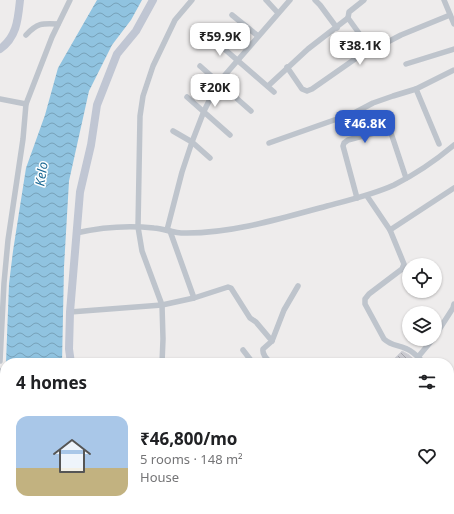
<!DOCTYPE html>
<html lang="en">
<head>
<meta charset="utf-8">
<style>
  :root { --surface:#fff; --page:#f2f2f2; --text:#202124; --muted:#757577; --line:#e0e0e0; --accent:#2d5ac6 }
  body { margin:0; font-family:"Noto Sans",sans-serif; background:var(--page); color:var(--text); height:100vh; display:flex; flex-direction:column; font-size:15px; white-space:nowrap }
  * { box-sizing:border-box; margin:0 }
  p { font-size:13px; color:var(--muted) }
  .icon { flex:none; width:22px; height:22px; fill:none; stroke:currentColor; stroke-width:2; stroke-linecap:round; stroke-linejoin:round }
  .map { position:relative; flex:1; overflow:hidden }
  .panel { position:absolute; left:0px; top:358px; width:454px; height:156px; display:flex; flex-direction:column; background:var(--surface); border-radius:16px 16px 0 0; box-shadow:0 1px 3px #0004 }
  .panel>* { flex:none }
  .buttons { position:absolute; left:402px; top:258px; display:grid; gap:8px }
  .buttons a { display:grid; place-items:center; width:40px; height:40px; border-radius:50%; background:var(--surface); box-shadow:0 1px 3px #0004; font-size:20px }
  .price { position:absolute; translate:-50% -34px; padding:0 9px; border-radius:8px; background:#fff; color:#222; font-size:13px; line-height:26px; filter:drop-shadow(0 1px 2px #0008) }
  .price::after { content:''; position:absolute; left:50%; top:24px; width:12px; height:9px; margin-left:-6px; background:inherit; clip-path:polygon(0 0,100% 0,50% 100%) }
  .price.on { background:var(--accent); color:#fff }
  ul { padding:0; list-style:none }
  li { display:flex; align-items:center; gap:12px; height:100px; padding:0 16px }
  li+li { border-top:1px solid var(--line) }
  li span { display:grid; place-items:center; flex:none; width:112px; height:80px; border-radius:12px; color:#555 }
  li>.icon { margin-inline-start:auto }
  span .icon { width:48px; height:48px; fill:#fffc; stroke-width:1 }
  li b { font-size:17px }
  h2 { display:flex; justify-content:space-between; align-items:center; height:48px; padding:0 16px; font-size:17px }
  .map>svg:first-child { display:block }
  .water { fill:url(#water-waves) }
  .building { fill:url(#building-back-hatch); stroke:#d0d1d7 }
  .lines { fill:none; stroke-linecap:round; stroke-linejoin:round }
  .street { stroke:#bec4cc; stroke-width:5.5 }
  .secondary { stroke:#c0c6d3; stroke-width:8 }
  .labels { text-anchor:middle; stroke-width:3; stroke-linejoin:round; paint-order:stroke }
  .water-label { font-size:13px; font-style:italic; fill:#1c6994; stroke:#fff }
</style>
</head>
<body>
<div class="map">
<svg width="454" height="514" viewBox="0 0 454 514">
  <defs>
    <pattern id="water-waves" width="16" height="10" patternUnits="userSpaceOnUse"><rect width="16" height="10" fill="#90c3e0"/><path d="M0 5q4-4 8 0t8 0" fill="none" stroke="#77a1b8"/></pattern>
    <pattern id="building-back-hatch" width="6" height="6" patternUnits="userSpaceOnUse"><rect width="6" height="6" fill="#cacad0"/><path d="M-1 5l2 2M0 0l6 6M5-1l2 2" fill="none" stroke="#a6a6ac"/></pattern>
  </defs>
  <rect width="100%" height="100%" fill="#eeecec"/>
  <!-- water -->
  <g class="water">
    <polygon points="97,0 142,0 131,20 112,45 89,91 69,181 64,267 62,363 6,363 9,284 13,251 26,168 45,115 58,68"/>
    <polygon points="31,509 105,509 107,514 33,514"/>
  </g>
  <!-- building -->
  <g class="building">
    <polygon points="402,351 409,355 418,363 390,363"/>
    <polygon points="449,392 454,396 454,422 449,425"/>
  </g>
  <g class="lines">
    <!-- street -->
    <g class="street">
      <polyline points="266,0 278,13"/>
      <polyline points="315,0 320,5 337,28"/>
      <polyline points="444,0 454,24"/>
      <polyline points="232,15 258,36"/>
      <path d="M26,35C37,23 42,23 58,24"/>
      <polyline points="361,36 348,18 349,12 364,0"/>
      <polyline points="214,40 274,92"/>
      <polyline points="406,64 454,49"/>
      <polyline points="200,66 251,111"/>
      <polyline points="287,67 302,89 307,91 312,89 355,59 401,35 450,15"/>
      <polyline points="268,86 308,49 348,18"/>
      <polyline points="416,89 439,144"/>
      <polyline points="187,97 230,135"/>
      <polyline points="0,99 26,104"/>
      <polyline points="354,113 363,136"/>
      <polyline points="173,131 192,142 210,158"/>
      <polyline points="269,143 354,113 373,103 393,96 416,89 454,70"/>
      <path d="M367,196L390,230L404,264L402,269L369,294L365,299V304L384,339C393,347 398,344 407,349C414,352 419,358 424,363"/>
      <polyline points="357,198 343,146 344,143 348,140 385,130 391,133 406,178"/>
      <polyline points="167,230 182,172 192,142 204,111 218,83 290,0"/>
      <polyline points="390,230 454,188"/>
      <polyline points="170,231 194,298"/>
      <path d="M76,233C102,227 128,225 154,228C165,229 176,234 187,233C234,233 282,218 327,206C349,200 372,195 394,185C416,174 435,161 454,145"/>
      <path d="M70,312L162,305L194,298L228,287L231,288L250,318L256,322L272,341L263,349C262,355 267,359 271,363"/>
      <polyline points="435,336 453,308 454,304"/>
      <polyline points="272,341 284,310 298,286"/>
      <polyline points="243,350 253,363"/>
      <polyline points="418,357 433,339"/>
      <polyline points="0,361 4,283 8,240 23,139 26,104 52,37 70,0"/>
      <polyline points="162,363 163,339 162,305 142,251 138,227 140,116 143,96 153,66 175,20 192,0"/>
      <polyline points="0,371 5,401"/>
      <polyline points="449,386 454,391"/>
      <polyline points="449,431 454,426"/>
      <polyline points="5,442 5,453"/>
      <polyline points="0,496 5,498"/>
      <polyline points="25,509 28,514"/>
      <polyline points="213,509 217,514"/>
      <polyline points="219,514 228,509"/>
      <polyline points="290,514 296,509"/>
    </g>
    <!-- secondary -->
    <g class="secondary">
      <path d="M0,49C17,37 18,19 20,0"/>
      <polyline points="71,363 69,349 70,312 80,192 91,145 97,105 117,54 136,31 153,0"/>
      <polyline points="449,479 454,473"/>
      <polyline points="449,496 454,491"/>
      <polyline points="119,509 122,514"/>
      <polyline points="418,514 422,509"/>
      <polyline points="431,514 436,509"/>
    </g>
  </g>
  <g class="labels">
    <!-- water labels -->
    <g class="water-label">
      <text transform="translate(41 174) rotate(-82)" y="5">Kelo</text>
    </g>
  </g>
</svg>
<div class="buttons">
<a><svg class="icon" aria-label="locate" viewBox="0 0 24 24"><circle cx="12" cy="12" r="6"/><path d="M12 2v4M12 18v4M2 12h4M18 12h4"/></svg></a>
<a><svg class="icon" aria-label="layers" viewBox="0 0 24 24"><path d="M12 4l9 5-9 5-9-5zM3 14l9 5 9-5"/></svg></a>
</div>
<b class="price" style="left:220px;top:57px">₹59.9K</b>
<b class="price" style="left:360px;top:66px">₹38.1K</b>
<b class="price" style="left:215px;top:108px">₹20K</b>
<b class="price on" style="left:365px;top:144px">₹46.8K</b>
<section class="panel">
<h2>4 homes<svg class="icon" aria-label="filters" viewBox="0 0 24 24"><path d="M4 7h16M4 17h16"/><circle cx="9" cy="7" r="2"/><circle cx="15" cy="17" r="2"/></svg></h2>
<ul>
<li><span style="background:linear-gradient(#a9c7e8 65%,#c2b280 0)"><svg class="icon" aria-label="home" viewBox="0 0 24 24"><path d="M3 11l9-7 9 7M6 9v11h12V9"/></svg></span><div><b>₹46,800/mo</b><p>5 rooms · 148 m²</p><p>House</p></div><svg class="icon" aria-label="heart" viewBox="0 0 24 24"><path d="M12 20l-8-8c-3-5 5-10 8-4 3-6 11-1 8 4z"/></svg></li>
</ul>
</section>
</div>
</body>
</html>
